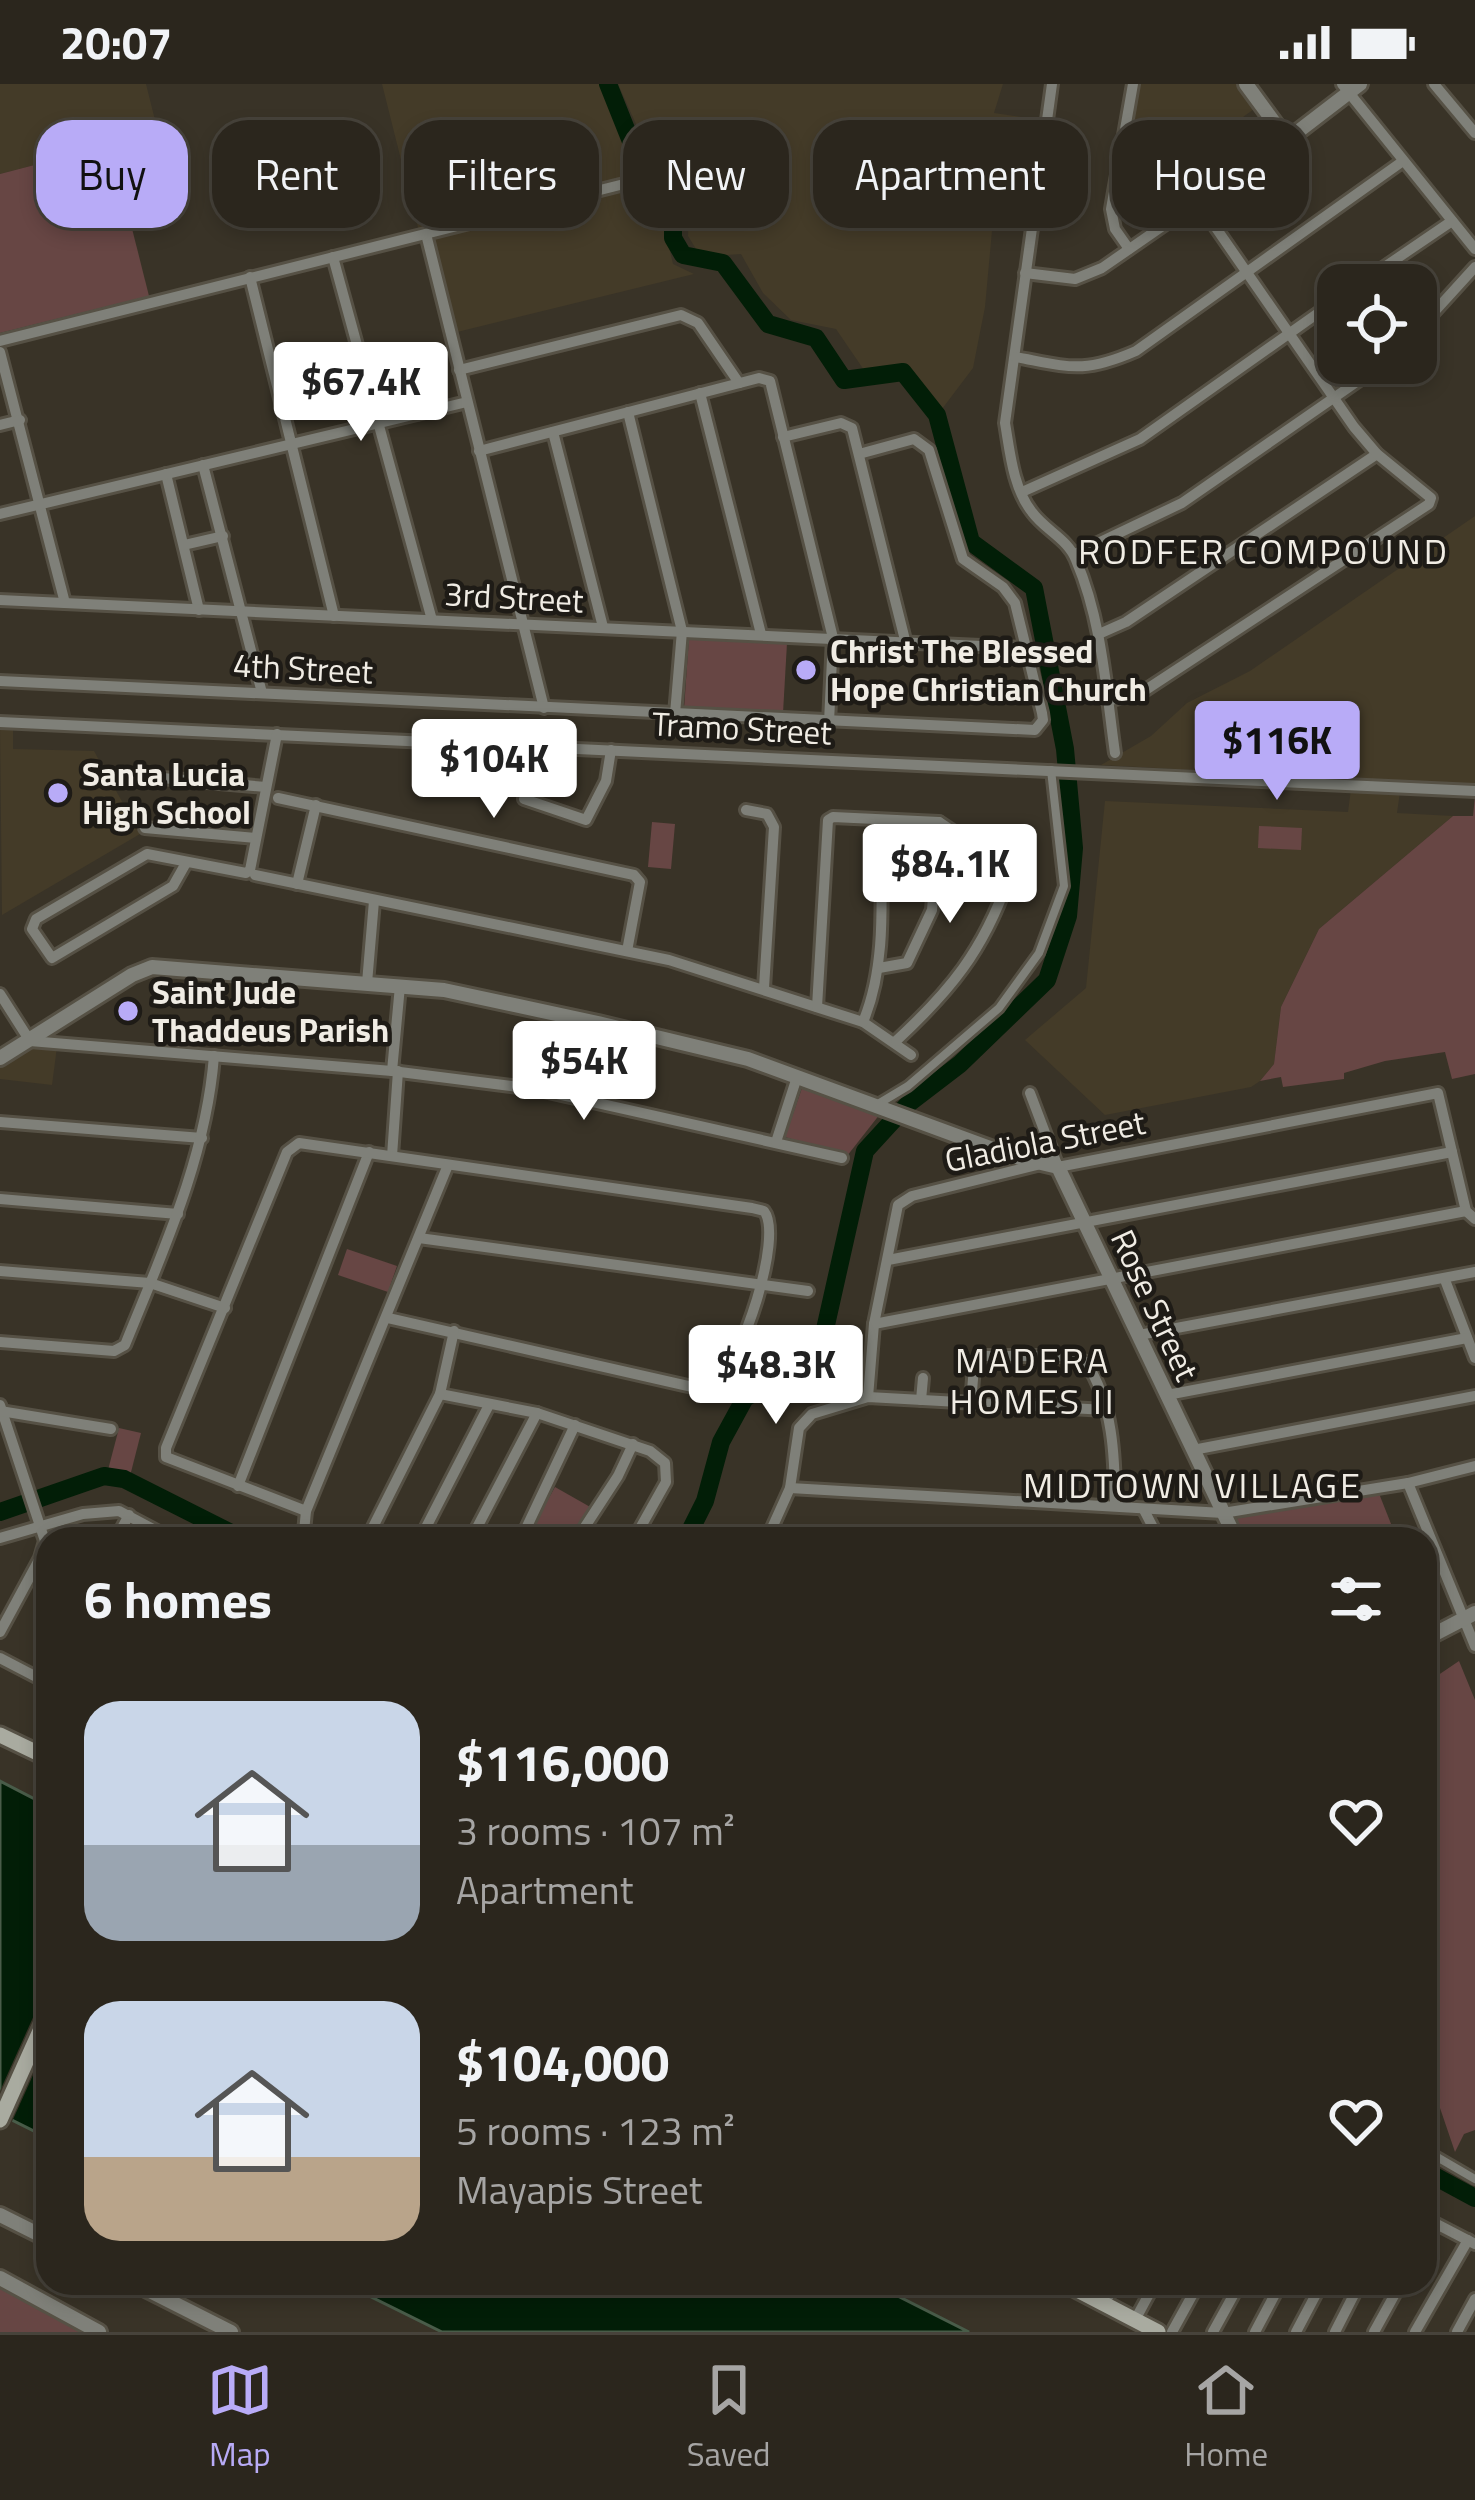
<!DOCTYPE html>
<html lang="en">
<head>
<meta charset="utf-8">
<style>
  :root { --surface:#2b261d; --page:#332e26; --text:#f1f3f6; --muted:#a6a5a4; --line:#47433b; --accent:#b8abf7 }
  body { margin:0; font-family:"Titillium Web",sans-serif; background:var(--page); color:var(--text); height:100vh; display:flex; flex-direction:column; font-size:45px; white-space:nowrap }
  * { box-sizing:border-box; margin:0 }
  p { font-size:39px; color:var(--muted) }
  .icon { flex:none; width:66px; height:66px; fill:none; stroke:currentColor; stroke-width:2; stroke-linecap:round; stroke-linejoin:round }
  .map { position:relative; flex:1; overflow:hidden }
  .panel { position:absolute; left:36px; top:1443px; width:1401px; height:768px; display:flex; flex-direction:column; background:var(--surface); border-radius:36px; box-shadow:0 6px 18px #0003,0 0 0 3px var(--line) }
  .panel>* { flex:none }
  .top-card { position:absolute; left:36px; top:36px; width:1404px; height:108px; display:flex; gap:24px }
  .buttons { position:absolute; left:1317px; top:180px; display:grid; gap:24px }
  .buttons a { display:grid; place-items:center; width:120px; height:120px; border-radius:24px; background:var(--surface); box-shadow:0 6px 18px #0003,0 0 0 3px var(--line); font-size:60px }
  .price { position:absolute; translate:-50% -102px; padding:0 27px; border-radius:12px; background:#fff; color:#222; font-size:39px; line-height:78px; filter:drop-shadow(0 3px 6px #0008) }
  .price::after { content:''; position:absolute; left:50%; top:72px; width:36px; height:27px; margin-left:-18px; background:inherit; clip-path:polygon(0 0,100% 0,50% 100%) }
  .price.on { background:var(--accent); color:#111 }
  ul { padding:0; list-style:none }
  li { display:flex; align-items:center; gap:36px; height:300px; padding:0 48px }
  li span { display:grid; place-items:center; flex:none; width:336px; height:240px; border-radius:36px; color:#555 }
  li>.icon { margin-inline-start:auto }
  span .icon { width:144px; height:144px; fill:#fffc; stroke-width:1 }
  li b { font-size:51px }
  h2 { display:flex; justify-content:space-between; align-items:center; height:144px; padding:0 48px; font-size:51px }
  .tag { padding:0 42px; border-radius:36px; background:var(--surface); box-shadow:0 6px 18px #0003,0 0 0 3px var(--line); font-size:42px; line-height:108px }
  .tag.on { background:var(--accent); color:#111 }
  .status { display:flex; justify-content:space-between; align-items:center; height:84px; padding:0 60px; background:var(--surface); direction:ltr }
  .status svg { height:33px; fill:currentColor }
  .tabs { display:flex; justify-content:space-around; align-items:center; height:168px; border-top:3px solid var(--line); background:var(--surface); font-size:33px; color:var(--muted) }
  .tabs a { display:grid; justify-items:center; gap:6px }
  .tabs .on { color:var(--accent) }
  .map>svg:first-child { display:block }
  .built { fill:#443b28 }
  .green { fill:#674644 }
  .water { fill:#021e07; stroke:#495c49; stroke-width:3 }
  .pier { fill:#393327 }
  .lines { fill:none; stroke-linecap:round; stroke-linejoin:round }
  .river { stroke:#021e07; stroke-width:18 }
  .pedestrian-casing { stroke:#565145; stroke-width:14 }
  .minor-casing { stroke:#565145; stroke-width:16 }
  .tertiary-casing { stroke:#565145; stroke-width:20 }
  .secondary-casing { stroke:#565145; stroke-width:21 }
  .pedestrian { stroke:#7f8079; stroke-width:8 }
  .minor { stroke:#7f8079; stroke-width:10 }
  .tertiary { stroke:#7f8079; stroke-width:14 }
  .secondary { stroke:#a9aba0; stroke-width:15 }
  .poi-dot { fill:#b8abf7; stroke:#1e1b16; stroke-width:4.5 }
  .labels { text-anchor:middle; stroke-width:9; stroke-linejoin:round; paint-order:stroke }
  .street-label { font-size:33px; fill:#f0ece4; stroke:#1e1b16 }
  .poi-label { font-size:33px; font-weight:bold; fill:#f0ece4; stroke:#1e1b16; text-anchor:start }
  .neighbourhood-label { font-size:36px; letter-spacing:3px; fill:#f0ece4; stroke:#1e1b16 }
</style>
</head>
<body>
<div class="status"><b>20:07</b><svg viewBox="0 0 49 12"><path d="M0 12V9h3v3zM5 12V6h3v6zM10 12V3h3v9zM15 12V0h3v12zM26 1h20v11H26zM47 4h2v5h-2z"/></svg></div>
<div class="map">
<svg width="1475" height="2248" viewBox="0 0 1475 2248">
  <rect width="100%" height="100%" fill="#393327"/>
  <!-- built -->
  <g class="built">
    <polygon points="0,0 146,0 155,36 125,44 127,57 0,90"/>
    <polygon points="382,0 606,0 639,99 666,123 667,154 673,180 694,190 445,251"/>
    <polygon points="618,0 1003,0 994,29 1042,36 1027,139 993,136 985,223 973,284 942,325 910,283 866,289 836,245 791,236 763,209 741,170 712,172 696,165 688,152 690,114 653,78"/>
    <polygon points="1137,0 1238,0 1254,25 1118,124"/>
    <polygon points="1475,432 1475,701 1101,681 1151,652 1187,619 1250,587"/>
    <polygon points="0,642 13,643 13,665 94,667 140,750 2,831"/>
    <polygon points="1351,705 1400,708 1397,729 1453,732 1319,845 1281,923 1274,980 1260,997 1251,1003 1105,1031 1025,956 1086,904 1105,717 1348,728"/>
    <polygon points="42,962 57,963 52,1001 0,995 0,982 17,968"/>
  </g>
  <!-- green -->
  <g class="green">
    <polygon points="111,61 149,212 0,249 0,90"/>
    <polygon points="689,553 787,559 783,629 684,625"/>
    <polygon points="1475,712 1475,990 1452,995 1445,968 1385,977 1344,989 1344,995 1283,1003 1281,993 1260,997 1274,980 1281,923 1319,845 1453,732 1473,732"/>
    <polygon points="652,738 675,740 671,785 648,783"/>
    <polygon points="943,742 967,758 936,819"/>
    <polygon points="1259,742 1302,744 1301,766 1258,764"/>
    <polygon points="803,1001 880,1030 847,1072 785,1053"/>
    <polygon points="347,1165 397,1182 388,1208 338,1191"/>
    <polygon points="119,1344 141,1349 130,1392 108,1386"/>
    <polygon points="555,1403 592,1424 574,1455 526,1455"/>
    <polygon points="1378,1407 1397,1455 1246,1455 1235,1432"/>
    <polygon points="1459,1577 1475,1616 1475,2046 1464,2050 1455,2068 1425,1980 1425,1600"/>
    <polygon points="0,2202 86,2248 0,2248"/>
  </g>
  <!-- water -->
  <g class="water">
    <polygon points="0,1697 48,1722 48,2054 0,2030"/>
    <polygon points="343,2199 872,2199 969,2248 442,2248"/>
  </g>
  <!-- pier -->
  <polygon class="pier" points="48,1900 48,1958 10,2042 0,2037 0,2007"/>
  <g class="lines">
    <!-- river -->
    <g class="river">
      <polyline points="608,0 646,95 673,123 673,154 683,171 723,179 768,240 816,254 844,296 903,288 937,331 971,458 1034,504 1065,665 1074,764 1068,832 1047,896 960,980 909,1019 865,1067 817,1281 784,1292 745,1314 721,1358 705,1417 686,1455"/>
      <polyline points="0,1428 104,1392 124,1395 243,1455"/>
      <polyline points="1425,2087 1475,2114"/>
    </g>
    <defs>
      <g id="pedestrian">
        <polyline points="878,1020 908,1002 999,924 1039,869 1064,802 1051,686"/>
        <polyline points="1425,2066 1475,2095"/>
      </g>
      <g id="minor">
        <path d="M1052,0L1005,339C1010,368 1013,404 1032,428C1045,446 1068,455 1076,476C1102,537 1106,605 1115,669"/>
        <polyline points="1342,0 1475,165"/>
        <polyline points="1434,0 1475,49"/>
        <polyline points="426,150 544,624"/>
        <polyline points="1129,165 1115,145 1111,125 1133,0"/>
        <polyline points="333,173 432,536"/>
        <polyline points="1025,189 1075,195 1102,184 1287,56"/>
        <polyline points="250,193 334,532"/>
        <polyline points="1358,201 1452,137"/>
        <polyline points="1416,248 1475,183"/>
        <polyline points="0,257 636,97"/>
        <polyline points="0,268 65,519"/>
        <path d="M1015,273C1070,283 1083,290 1136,267L1403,77"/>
        <polyline points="459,286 681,231 698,239 739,299"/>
        <polyline points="700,309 761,550"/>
        <polyline points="628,328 682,547 675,630"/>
        <polyline points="0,341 20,336"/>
        <polyline points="553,348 603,543"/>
        <polyline points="783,353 841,339 852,344 906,560"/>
        <polyline points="479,367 759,294 770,297 833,554 829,638"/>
        <polyline points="203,381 262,609"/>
        <polyline points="166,390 199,526"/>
        <polyline points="1022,408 1140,355 1338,215"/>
        <polyline points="0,430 467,318"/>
        <polyline points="184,461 223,452"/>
        <polyline points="1075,470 1182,419 1384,279"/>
        <polyline points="0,516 1025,564"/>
        <polyline points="1099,550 1126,538 1377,370"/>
        <polyline points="0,597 1035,646 1043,636 1042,629 1015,519 1003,503 963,475 929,366 914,355 859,370"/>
        <polyline points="1107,617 1141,609 1429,420 1431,414 1377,370 1354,343 1198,118"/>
        <polyline points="0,638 1475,707"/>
        <polyline points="115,690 266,703"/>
        <polyline points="278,714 634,791 640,798 627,867"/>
        <polyline points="524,715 586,736 606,697 611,666"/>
        <polyline points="746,726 767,730 774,743 764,904"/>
        <polyline points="145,744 256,754"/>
        <polyline points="186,779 173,802 52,874 32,845 36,835 147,770 246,789 250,786 277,650"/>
        <polyline points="255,791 669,876 863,938 911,971"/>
        <polyline points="297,800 316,721"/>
        <polyline points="879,884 907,879 932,826 939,738"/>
        <polyline points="367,899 374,817"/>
        <polyline points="0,910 30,957 392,987 535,1005 842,1074"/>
        <path d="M817,923L828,736L833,733L939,738L990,772L1008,796C983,867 950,907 896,957"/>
        <path d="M863,938C889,876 880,802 881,736"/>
        <polyline points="392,987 400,902"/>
        <polyline points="1030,1009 1058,1083 1438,1009 1466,1127 1475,1135"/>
        <polyline points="0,1038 202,1054"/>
        <polyline points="776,1058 797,993"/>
        <polyline points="392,1072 398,987"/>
        <polyline points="0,1115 178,1130"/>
        <polyline points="419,1154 808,1207"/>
        <polyline points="888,1176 1452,1068"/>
        <polyline points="0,1187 150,1199 225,1224"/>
        <polyline points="1445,1196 1475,1274"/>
        <polyline points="874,1240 1466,1127"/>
        <polyline points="1139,1251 1475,1188"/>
        <path d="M0,1258L114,1267L125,1261C163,1167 206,1074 214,972"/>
        <polyline points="440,1310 537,1329 650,1367 665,1379 666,1398 634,1455"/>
        <polyline points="1167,1311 1467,1254"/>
        <polyline points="868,1313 874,1240 898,1121 912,1112 1037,1081"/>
        <polyline points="921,1316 923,1294"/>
        <path d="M971,1319L974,1283L983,1272H1070L1086,1278C1113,1319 1115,1373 1115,1420"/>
        <polyline points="0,1321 45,1457 40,1474 0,1548"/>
        <polyline points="0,1327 111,1345"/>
        <polyline points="1193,1366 1475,1312"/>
        <polyline points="1408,1399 1475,1562"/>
        <polyline points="238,1402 369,1068"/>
        <polyline points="790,1404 1223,1429 1408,1399 1475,1382"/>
        <polyline points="1144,1426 1159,1455"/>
        <path d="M306,1427L166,1373V1364L287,1068L299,1059L752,1124L764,1127C784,1152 741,1281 716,1298C707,1305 699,1304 688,1302L388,1234"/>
        <polyline points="304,1448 306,1427 448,1081"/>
        <polyline points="0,1454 83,1430 119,1427 172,1455"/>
        <polyline points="116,1455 129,1431"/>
        <polyline points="367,1455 440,1310 454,1247"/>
        <polyline points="420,1455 489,1321"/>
        <polyline points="471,1455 537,1329"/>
        <polyline points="521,1455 575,1341"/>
        <polyline points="577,1455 618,1392 633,1360"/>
        <polyline points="767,1455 790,1404 799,1344 812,1330 868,1313 1106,1326"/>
        <polyline points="0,1574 48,1599"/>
        <polyline points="1425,2134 1475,2160"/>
        <polyline points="1425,2155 1434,2139"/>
        <polyline points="1104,2220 1116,2199"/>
        <polyline points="1135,2236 1155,2199"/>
        <polyline points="1172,2248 1199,2199"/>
        <polyline points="1213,2248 1240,2199"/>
        <polyline points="1255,2248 1281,2199"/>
        <polyline points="1296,2248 1322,2199"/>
        <polyline points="1335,2248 1360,2199"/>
        <polyline points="1374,2248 1401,2199"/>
        <polyline points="1415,2248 1468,2156"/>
        <polyline points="1457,2248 1475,2215"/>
      </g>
      <g id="tertiary">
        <polyline points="1246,0 1287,56 1360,0"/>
        <polyline points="0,974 132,891 152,883 444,906 598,939 748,975 1012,1072 1058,1083 1236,1455"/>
        <polyline points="1425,1555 1475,1529"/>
        <polyline points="0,2131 48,2155"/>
        <polyline points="0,2194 99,2248"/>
        <polyline points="134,2199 231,2248"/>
      </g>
      <g id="secondary">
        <polyline points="0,1651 48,1674"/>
        <polyline points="0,2036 48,1929"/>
        <polyline points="1064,2199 1158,2248"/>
      </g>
    </defs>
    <!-- pedestrian casing -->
    <use href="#pedestrian" class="pedestrian-casing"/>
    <!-- minor casing -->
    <use href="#minor" class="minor-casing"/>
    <!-- tertiary casing -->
    <use href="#tertiary" class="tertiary-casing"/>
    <!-- secondary casing -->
    <use href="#secondary" class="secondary-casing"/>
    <!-- pedestrian -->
    <use href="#pedestrian" class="pedestrian"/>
    <!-- minor -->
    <use href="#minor" class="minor"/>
    <!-- tertiary -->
    <use href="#tertiary" class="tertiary"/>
    <!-- secondary -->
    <use href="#secondary" class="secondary"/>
  </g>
  <!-- markers -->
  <g class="poi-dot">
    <circle cx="806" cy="586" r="12"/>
    <circle cx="58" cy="709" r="12"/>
    <circle cx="128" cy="927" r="12"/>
  </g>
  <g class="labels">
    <!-- street labels -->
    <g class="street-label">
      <text transform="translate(514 513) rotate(3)" y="12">3rd Street</text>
      <text transform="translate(303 584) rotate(3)" y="12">4th Street</text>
      <text transform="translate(742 644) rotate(3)" y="12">Tramo Street</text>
      <text transform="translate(1045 1057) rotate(-11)" y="12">Gladiola Street</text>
      <text transform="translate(1155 1221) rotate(65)" y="12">Rose Street</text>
    </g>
    <!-- poi labels -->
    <g class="poi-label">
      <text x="830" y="579">Christ The Blessed<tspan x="830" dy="38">Hope Christian Church</tspan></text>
      <text x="82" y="702">Santa Lucia<tspan x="82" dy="38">High School</tspan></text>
      <text x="152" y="920">Saint Jude<tspan x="152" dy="38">Thaddeus Parish</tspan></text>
    </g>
    <!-- neighbourhood labels -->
    <g class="neighbourhood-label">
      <text x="1264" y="480">RODFER COMPOUND</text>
      <text x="1033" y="1289">MADERA<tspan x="1033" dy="41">HOMES II</tspan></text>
      <text x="1193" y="1414">MIDTOWN VILLAGE</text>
    </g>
  </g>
</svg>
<div class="buttons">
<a><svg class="icon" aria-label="locate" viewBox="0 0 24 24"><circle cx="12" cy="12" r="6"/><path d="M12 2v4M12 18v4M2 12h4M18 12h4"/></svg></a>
</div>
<b class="price" style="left:361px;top:360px">$67.4K</b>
<b class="price on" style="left:1277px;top:719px">$116K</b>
<b class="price" style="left:494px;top:737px">$104K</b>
<b class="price" style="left:950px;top:842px">$84.1K</b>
<b class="price" style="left:584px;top:1039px">$54K</b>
<b class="price" style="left:776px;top:1343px">$48.3K</b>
<div class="top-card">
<a class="tag on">Buy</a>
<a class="tag">Rent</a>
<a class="tag">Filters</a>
<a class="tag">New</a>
<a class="tag">Apartment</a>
<a class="tag">House</a>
</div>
<section class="panel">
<h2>6 homes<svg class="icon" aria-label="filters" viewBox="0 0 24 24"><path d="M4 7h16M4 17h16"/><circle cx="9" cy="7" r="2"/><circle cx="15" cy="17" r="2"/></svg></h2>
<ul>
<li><span style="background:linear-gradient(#c9d6e8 60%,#9aa5b1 0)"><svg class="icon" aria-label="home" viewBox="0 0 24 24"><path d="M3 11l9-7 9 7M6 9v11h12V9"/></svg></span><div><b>$116,000</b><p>3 rooms · 107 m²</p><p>Apartment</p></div><svg class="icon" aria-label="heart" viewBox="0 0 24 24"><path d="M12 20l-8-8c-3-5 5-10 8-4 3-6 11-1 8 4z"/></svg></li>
<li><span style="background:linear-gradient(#c9d6e8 65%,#b9a48a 0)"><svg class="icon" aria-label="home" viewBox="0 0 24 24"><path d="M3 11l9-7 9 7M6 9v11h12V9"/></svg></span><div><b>$104,000</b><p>5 rooms · 123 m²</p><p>Mayapis Street</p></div><svg class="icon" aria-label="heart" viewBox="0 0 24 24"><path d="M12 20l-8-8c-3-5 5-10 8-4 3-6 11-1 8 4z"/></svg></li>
</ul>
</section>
</div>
<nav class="tabs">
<a class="on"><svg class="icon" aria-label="map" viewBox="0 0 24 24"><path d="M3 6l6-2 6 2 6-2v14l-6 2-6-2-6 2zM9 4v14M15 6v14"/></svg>Map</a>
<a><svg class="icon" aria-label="saved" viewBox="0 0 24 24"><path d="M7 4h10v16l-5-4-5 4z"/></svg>Saved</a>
<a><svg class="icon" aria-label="home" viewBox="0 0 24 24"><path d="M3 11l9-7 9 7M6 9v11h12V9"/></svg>Home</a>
</nav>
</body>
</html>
